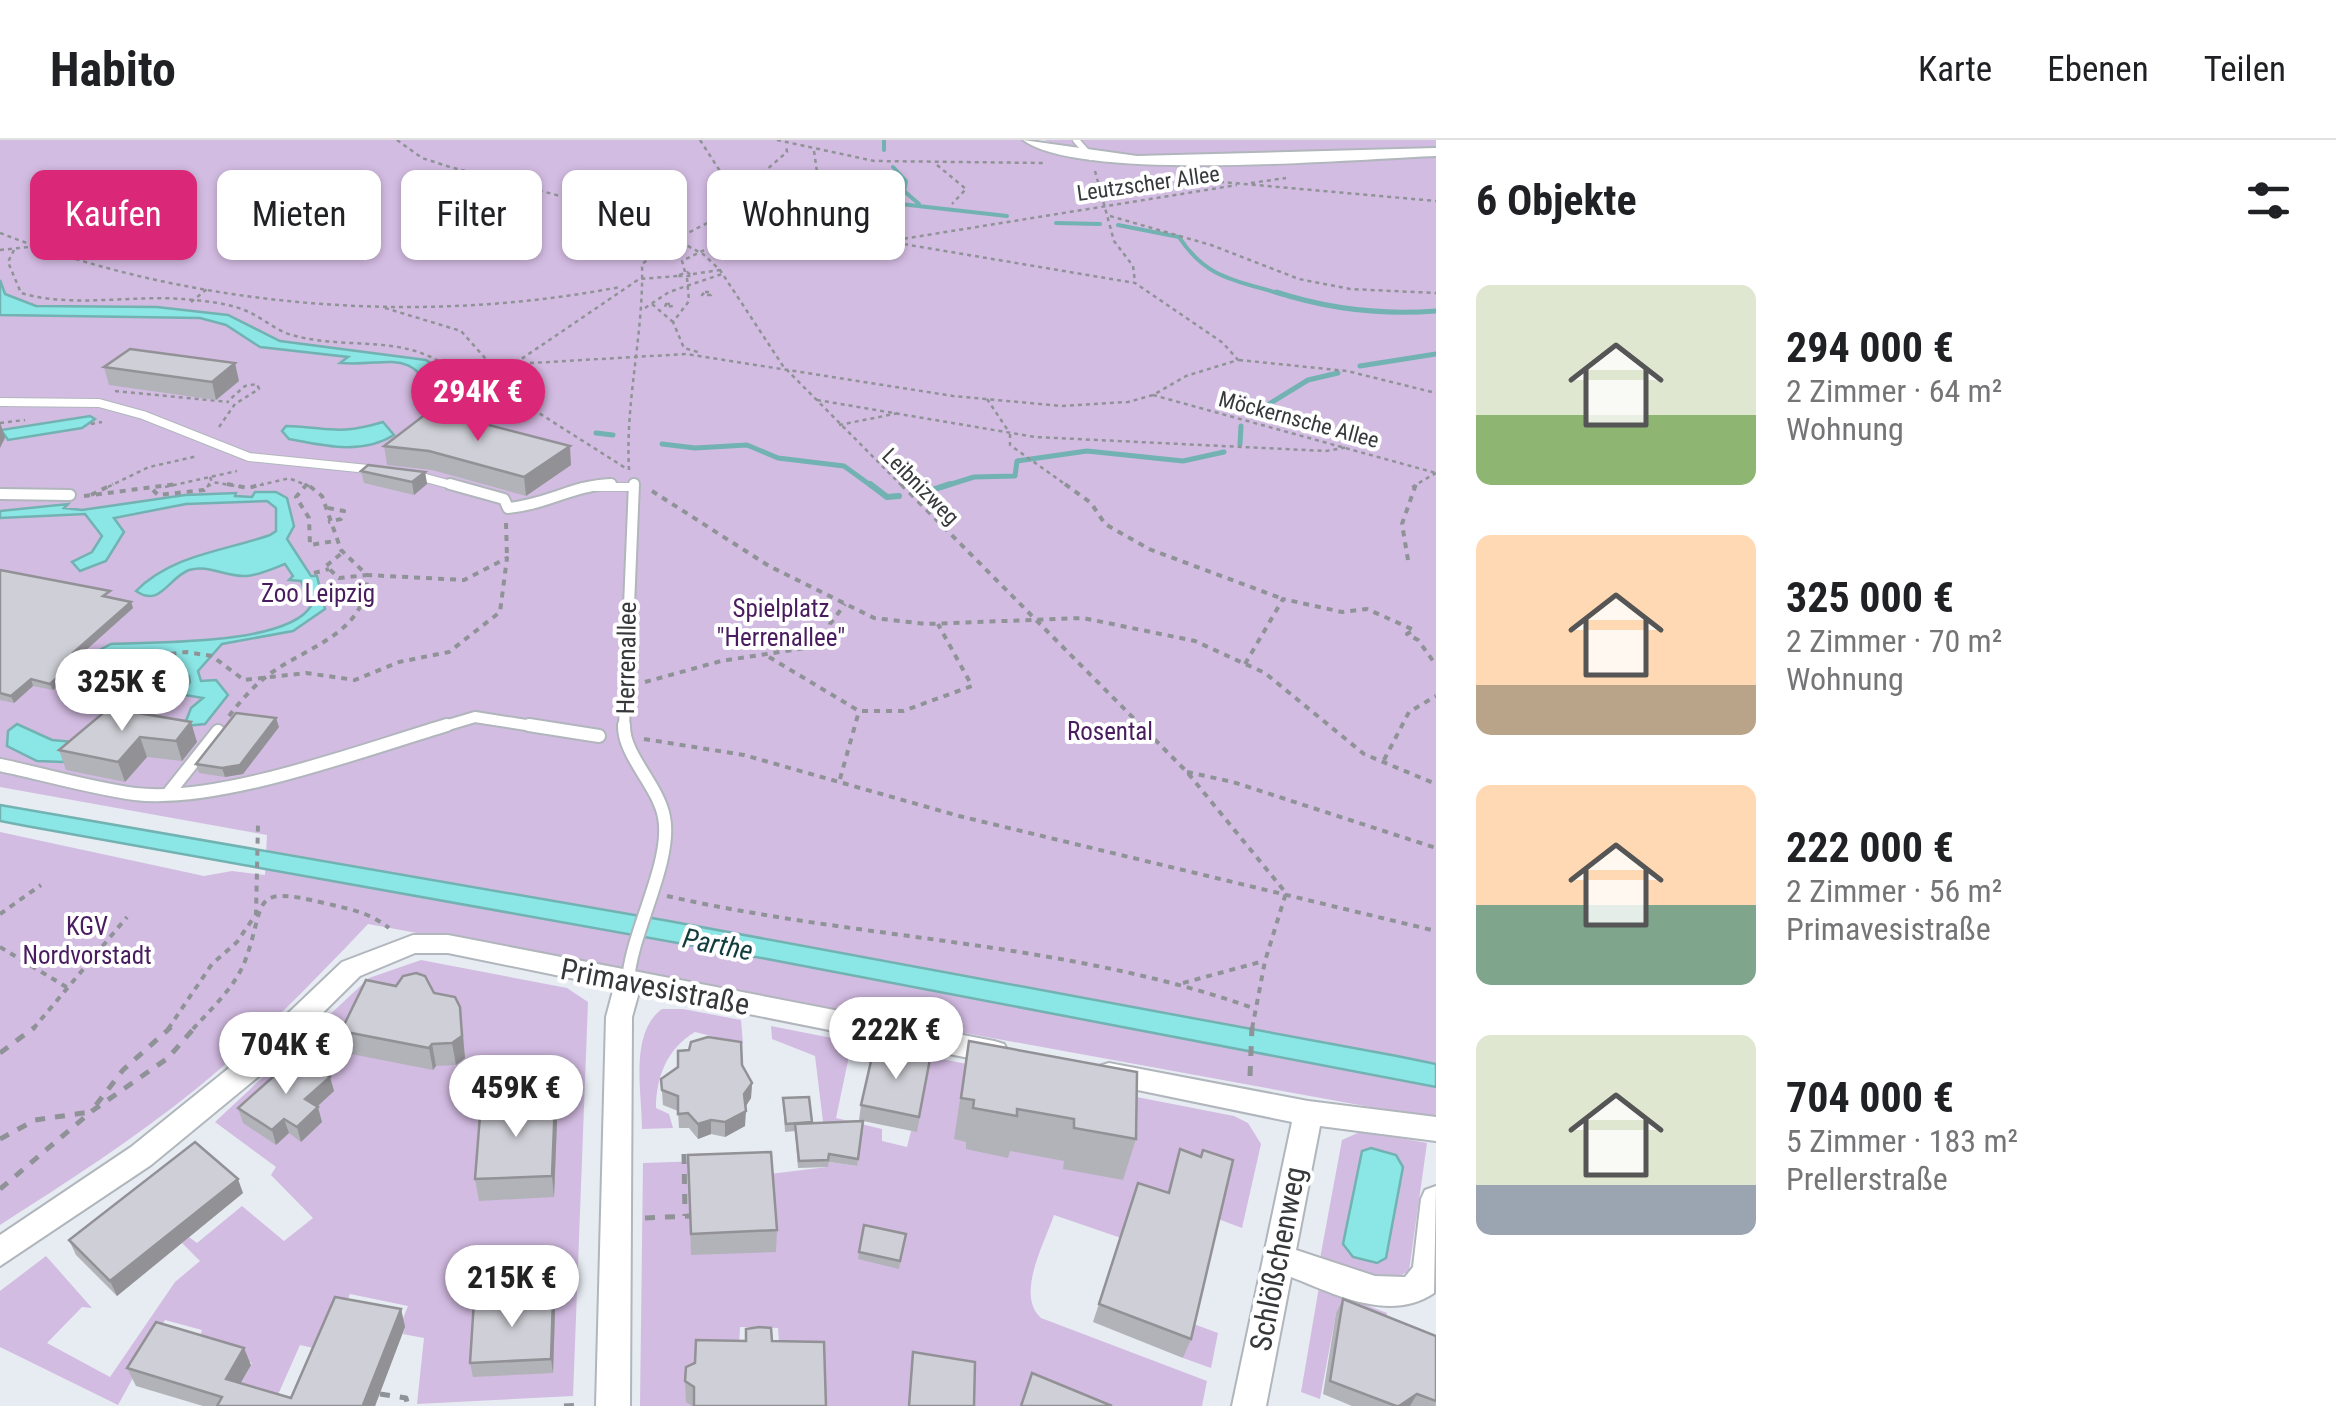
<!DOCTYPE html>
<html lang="de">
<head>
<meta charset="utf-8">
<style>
  :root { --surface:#fff; --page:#f2f2f2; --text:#202124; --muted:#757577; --line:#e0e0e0; --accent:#db2777 }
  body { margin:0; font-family:"Roboto Condensed",sans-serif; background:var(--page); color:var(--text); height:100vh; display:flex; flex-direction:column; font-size:38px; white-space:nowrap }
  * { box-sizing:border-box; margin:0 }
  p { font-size:32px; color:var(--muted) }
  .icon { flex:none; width:55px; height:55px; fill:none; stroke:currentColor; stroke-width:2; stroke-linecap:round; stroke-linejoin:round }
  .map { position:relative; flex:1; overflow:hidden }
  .drawer { display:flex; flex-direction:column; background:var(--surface); width:900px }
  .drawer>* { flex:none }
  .banner { position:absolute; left:30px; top:30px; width:950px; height:90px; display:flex; gap:20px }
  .price { position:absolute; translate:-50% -85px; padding:0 22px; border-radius:35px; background:#fff; color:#222; font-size:32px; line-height:65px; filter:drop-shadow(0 2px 5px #0008) }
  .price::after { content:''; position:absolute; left:50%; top:60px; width:30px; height:22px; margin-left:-15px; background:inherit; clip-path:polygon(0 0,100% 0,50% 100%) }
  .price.on { background:var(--accent); color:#fff }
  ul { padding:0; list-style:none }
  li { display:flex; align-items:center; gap:30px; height:250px; padding:0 40px }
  li span { display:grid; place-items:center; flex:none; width:280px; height:200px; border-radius:15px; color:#555 }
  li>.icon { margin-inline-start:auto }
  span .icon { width:120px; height:120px; fill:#fffc; stroke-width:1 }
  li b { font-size:42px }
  h2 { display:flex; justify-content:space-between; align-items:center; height:120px; padding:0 40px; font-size:42px }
  .tag { padding:0 35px; border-radius:15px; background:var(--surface); box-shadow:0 2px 8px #0004; font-size:35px; line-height:90px }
  .tag.on { background:var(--accent); color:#fff }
  header { display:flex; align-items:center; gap:60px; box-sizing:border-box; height:140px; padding:0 50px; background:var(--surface); border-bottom:2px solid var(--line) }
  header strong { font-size:48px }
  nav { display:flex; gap:55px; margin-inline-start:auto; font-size:35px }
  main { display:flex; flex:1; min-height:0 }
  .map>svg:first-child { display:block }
  .green { fill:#d3bce2 }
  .water { fill:#8be6e6; stroke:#72b2b2; stroke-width:2.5 }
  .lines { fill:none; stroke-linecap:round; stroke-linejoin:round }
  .stream-far2 { stroke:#72b2b2; stroke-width:4 }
  .stream-far1 { stroke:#72b2b2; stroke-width:5 }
  .stream { stroke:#72b2b2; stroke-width:6 }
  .service-far3-casing { stroke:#b0b6bc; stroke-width:9 }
  .service-far2-casing { stroke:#b0b6bc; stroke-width:10 }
  .service-far1-casing { stroke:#b0b6bc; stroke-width:14 }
  .service-casing { stroke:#b0b6bc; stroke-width:16 }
  .minor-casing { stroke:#b0b6bc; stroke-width:4 }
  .secondary-casing { stroke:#b0b6bc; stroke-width:4 }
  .path-far2 { stroke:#8f9397; stroke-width:2.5; stroke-dasharray:4 4; stroke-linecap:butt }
  .path-far1 { stroke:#8f9397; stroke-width:4; stroke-dasharray:6 6; stroke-linecap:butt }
  .path { stroke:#8f9397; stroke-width:5; stroke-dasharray:10 10; stroke-linecap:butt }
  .service-far3 { stroke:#fff; stroke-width:6 }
  .service-far2 { stroke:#fff; stroke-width:8 }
  .service-far1 { stroke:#fff; stroke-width:10 }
  .service { stroke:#fff; stroke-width:12 }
  .minor { fill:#fff; fill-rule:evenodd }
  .secondary { fill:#fff; fill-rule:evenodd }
  .wall { fill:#b2b2b9 }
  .shaded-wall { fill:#919196 }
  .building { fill:#cfcfd7; stroke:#919196; stroke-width:2.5 }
  .labels { text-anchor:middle; stroke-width:8; stroke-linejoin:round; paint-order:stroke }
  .far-street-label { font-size:22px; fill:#36383a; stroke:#fff }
  .park-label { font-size:25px; fill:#481c5e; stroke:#fff }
  .street-label { font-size:25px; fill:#36383a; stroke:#fff }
  .water-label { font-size:28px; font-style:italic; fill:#123d3e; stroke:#fff }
  .near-street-label { font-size:30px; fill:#36383a; stroke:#fff }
</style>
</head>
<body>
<header>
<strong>Habito</strong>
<nav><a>Karte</a><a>Ebenen</a><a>Teilen</a></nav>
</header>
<main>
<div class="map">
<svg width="1436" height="1266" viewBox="0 0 1436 1266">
  <rect width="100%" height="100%" fill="#e6ecf2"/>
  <!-- green -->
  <g class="green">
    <path d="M0,0H1021L1072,18L1139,24L1436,17V979L368,784C313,842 258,899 196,949C134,999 67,1042 0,1085V692L204,736L232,731L265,735L267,695L0,647Z"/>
    <polygon points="1044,0 1436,0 1436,8 1136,17 1082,13"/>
    <polygon points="421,820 567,848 588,862 573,1256 417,1264 424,1198 403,1194 405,1188 400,1186 408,1166 350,1154 326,1211 300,1205 273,1266 238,1249 252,1223 200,1196 202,1190 165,1180 118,1265 0,1207 0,1151 46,1116 92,1168 82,1167 47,1203 110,1237 175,1142 200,1121 182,1103 189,1097 197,1103 242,1066 284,1101 313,1078 271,1035 276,1027 215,982 369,838"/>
    <path d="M662,869H683L741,880L743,904L695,892C667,908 656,938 656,968L669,974L673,988L642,989C642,952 629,893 662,869Z"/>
    <path d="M771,886L852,902L836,978L882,989V1001L907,1007L911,991H917L872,922L875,906L1234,976L1248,983L1261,1004L1242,1088L1218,1079L1159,1111L1054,1075C1045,1102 1015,1155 1041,1178L1207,1241L1202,1266H823L779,1202L778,1188L740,1187L739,1205L692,1266H640L643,1023L765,1019L770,1034L827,1027L829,1022L857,1026L824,990L815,916L772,899Z"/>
    <polygon points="1362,991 1427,1003 1409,1131 1387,1143 1319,1124 1342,1000"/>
    <polygon points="1319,1147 1387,1173 1386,1180 1336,1174 1320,1259 1301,1252"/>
    <polygon points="1191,1183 1218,1193 1211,1228 1183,1218"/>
  </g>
  <!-- water -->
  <g class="water">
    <path d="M0,140L5,154L36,166L157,167L228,175L280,201L426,220L442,231L455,250L452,257L437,260C410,205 389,227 340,223L348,217L260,207L226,185L200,178L0,175Z"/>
    <polygon points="90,276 95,279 82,288 8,300 1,290"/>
    <path d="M383,282L394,295C362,315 325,306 289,299L282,291L286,286C330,287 336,296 383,282Z"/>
    <path d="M255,352H276L287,358L294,386L287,399L311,436H317L325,469L293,491L222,504L198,531L201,541L216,540L228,555L205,584L184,586L191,568L203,558L179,554L190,542L189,536L178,528L81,535L78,531H103L105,519L92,514L111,504C155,502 287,505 311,466L301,441L289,440L293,436L285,424C272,429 259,435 246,436C227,437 207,424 189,430C168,438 160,468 136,451C171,415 224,411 270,395L276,391V368L267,361L186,364L114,378L124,392L106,421L80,431L72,422L92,412L102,396L85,374L0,378V371L68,364L64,368L82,370L185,355L236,353L235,356L252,357Z"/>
    <polygon points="17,584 52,600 85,603 63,622 37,621 7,606 8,591"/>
    <polygon points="0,665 669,781 1397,916 1436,924 1436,947 767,819 26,686 0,681"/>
    <polygon points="1371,1008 1396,1015 1403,1027 1386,1118 1377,1123 1353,1117 1343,1104 1362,1011"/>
  </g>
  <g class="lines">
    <!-- stream-far2 -->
    <g class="stream-far2">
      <polyline points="884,0 884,10"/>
      <polyline points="893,27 906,41 904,51 919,64"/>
      <polyline points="760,43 805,49"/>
      <polyline points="829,56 1007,76"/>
      <polyline points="1056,83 1100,84"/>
      <path d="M1118,85L1179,97C1207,140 1237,140 1284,155"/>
    </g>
    <!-- stream-far1 -->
    <g class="stream-far1">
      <path d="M1276,152C1328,169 1382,175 1436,171"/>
      <polyline points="1360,226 1436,214"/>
      <polyline points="1256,272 1308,240 1338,233"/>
      <polyline points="596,293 613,295"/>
      <polyline points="662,304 695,308 747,305 778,318 844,326 873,347"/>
      <polyline points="1240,304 1241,286"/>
      <polyline points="942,347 974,337 1015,336 1017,321 1087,311 1183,321 1224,312"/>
    </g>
    <!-- stream -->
    <g class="stream">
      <polyline points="870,344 887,357 899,356"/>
      <polyline points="929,351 950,344"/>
    </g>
    <defs>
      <polyline id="service-far3" points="1076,0 1091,17"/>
      <g id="service-far2">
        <polyline points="0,262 99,263 143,275 249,317 378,330"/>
        <polyline points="411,334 459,347"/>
        <polyline points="583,347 634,347"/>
      </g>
      <g id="service-far1">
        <path d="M450,344L504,359L508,368C549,364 573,345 611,344"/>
        <polyline points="0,354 70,355"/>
        <polyline points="438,588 475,577 545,588"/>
        <polyline points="624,588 634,344"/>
      </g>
      <g id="service">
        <polyline points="529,585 599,596"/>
        <path d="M624,585C623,615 658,645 664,677C673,722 630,794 628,842"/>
        <path d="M0,625C44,634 90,648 135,654C219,664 363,610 447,585"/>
        <polyline points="168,654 218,591"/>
      </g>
      <g id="minor">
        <polygon points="413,795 448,795 994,901 1004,904 1008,912 1004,920 994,923 639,852 632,877 630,1266 596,1266 606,877 614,847 448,813 415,813 360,836 259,936 151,1025 0,1126 0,1095 131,1007 239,920 342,822"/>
        <path d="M1109,923L1308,961L1436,977V1001L1320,986L1296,1110L1375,1136L1405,1137L1413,1127L1421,1059L1425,1050L1436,1046L1434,1153C1390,1183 1335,1154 1291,1137L1266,1266H1232L1292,982L1099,942L1095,934L1099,926Z"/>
      </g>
      <path id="secondary" d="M1023,0L1137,16L1436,8V16C1353,19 1081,43 1023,0Z"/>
    </defs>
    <!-- service-far3 casing -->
    <use href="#service-far3" class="service-far3-casing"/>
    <!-- service-far2 casing -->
    <use href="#service-far2" class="service-far2-casing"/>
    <!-- service-far1 casing -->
    <use href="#service-far1" class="service-far1-casing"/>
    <!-- service casing -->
    <use href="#service" class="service-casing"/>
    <!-- minor casing -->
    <use href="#minor" class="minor-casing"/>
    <!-- secondary casing -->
    <use href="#secondary" class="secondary-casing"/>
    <!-- path-far2 -->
    <g class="path-far2">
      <polyline points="397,0 422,18 450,27 625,73 703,114 720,130 783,226 903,347"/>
      <polyline points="700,0 736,56"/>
      <polyline points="777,0 874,21 1044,23"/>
      <polyline points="814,11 821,60 847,95"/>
      <polyline points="937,25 966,49 952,64"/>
      <polyline points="1095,31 1114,101 1133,126 1135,142"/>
      <polyline points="1188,39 1436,61"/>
      <polyline points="1251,43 1286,38"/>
      <polyline points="1110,76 1211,105 1299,139 1350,149 1436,153"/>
      <path d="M0,93C193,168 417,186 620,147"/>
      <polyline points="896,100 1237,45"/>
      <polyline points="0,110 29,107"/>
      <path d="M14,110L8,122L21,153C70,168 131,155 183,159C205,161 231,163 251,173C265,180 277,191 292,195C352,212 410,190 460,237L514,224L639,139L678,136"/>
      <polyline points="685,132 682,121 729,98 730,91 720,77"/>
      <polygon points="687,132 692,136 677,136"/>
      <polyline points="693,134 720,130"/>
      <polyline points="687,138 689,161 673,182 684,208 701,213"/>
      <polygon points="705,152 710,152 711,155 702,155"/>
      <polyline points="191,162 207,149"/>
      <polyline points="652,164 673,182"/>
      <polygon points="666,164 671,164 673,166 665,167"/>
      <polyline points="385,168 461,191 493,227"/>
      <polyline points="645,168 669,152 722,134"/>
      <polyline points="1239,220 1347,231 1436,253"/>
      <polyline points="514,224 686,214 953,256 1062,266 1128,262 1153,255 1186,236 1238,220 1223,203 1135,143 725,74"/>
      <polyline points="479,235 627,329"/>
      <polyline points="115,251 229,262"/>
      <polyline points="1153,255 1436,333"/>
      <polyline points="987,259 1009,292"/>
      <polyline points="817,260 1035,297 1326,311 1348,307"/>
      <polyline points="0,283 25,280"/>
      <polyline points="91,284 102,282"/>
      <polyline points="839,285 899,273"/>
      <polyline points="219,287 235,264 259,249 257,244 245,246 228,261"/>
      <polyline points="1010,294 1010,305 1069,347"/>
      <path d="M629,330C625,260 644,194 642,124L678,98L725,74L736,56L787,12L786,5"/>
      <polyline points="210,337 212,342 242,347"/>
      <polyline points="291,339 311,347"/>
      <polyline points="108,347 149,327 198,316"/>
      <polyline points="165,347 237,331"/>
      <polyline points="207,347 212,342"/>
      <polyline points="252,347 290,338"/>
      <polyline points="305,347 308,343"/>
      <polyline points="1412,347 1436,333"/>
    </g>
    <!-- path-far1 -->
    <g class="path-far1">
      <polyline points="227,344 248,348 263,344"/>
      <polyline points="307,344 296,357 309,378 310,405 335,401"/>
      <polyline points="901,344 1187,632 1286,753 1265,821 1252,889"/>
      <polyline points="1065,344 1091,363 1105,384 1149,409 1283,459"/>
      <polyline points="153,350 158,355 204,350 210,344"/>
      <polyline points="652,351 769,426 874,478 926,484 1083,478 1195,501 1265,533 1364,614 1436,644"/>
      <polyline points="91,355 113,344"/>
      <polyline points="84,356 177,344"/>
      <polyline points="328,368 344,371 341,379 328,382"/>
      <polyline points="506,383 507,418"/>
      <polyline points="1408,420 1402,384 1416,344"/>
      <polyline points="314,433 329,429"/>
      <polyline points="769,517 859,571 903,571 972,546 938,484"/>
      <polyline points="87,524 186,512 212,516 244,540 306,533 355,540 399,522 449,512 500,472 507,418 464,440 367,435 341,410 322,356 307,344"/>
      <polyline points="1245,524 1283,459 1342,472 1367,469 1414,490 1407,494 1418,500 1436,525"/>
      <polyline points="645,542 721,521 812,507 829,499 830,484 845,464"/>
      <path d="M229,576C242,559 256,543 274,531C312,505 368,491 367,435L339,438L326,426L342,413"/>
      <polyline points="644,599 744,615 959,676 1436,791"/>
      <polyline points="1384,620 1409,572 1436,556"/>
      <polyline points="1187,632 1233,642 1436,708"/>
      <polyline points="840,639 859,571"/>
      <path d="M667,756C861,800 1064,801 1253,868"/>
      <polyline points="0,774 41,745"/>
      <polyline points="0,807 68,848"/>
      <polyline points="1183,843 1260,822"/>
      <polyline points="33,889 127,777"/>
      <polyline points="168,889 212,824 237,802 256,774 258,684"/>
      <path d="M193,889C211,869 235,847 245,821C267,763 247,744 324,763C349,769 369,772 389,788"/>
    </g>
    <!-- path -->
    <g class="path">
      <polyline points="0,913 35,887"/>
      <polyline points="1250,936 1252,887"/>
      <polyline points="96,965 123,930 171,887"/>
      <polyline points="0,999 35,980 90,972"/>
      <polyline points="684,1014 685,1076"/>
      <polyline points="0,1049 92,971 168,918 195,887"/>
      <polyline points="645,1078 690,1076"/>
      <polyline points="380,1254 406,1258 408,1266"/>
      <polyline points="564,1266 581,1265"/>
    </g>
    <!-- service-far3 -->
    <use href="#service-far3" class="service-far3"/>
    <!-- service-far2 -->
    <use href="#service-far2" class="service-far2"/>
    <!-- service-far1 -->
    <use href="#service-far1" class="service-far1"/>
    <!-- service -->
    <use href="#service" class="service"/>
    <!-- minor -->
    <use href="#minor" class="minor"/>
    <!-- secondary -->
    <use href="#secondary" class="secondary"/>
  </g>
  <!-- wall -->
  <g class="wall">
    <polygon points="104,227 239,241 216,260 109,245"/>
    <polygon points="384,306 571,325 526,356 432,330 387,325"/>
    <polygon points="361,331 425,332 427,344 414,355 364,343"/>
    <polygon points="0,430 131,462 133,468 84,512 85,513 88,519 53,550 33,546 14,563 0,560"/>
    <polygon points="109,568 197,602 182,621 147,617 125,642 66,630 59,610"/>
    <polygon points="279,587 243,634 225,637 199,633 196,624"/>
    <polygon points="434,853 463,889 465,918 456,925 436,926 433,930 346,913 341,891"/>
    <polygon points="969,901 1136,999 1123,1040 1063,1029 1064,1021 1010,1011 1008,1018 966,1009 966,1002 954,999"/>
    <polygon points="689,910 742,925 752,943 751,958 745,967 745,986 725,997 711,994 698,999 689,988 679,988 678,971 663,965 661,939 678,927"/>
    <polygon points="928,933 917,992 863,981 857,1026 829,1022 828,1027 798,1028 795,991 785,992 783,958 812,983 859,980 861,965"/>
    <polygon points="330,937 334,951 317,967 322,982 301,1002 289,993 276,1005 243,983 238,968 281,939"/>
    <polygon points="555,960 557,982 554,1057 479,1061 475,1039"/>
    <polygon points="1180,1009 1191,1199 1183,1218 1093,1182 1138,1043 1167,1053"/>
    <polygon points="688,1015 777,1090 776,1112 691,1115"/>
    <polygon points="243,1053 117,1156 76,1115 69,1100"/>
    <polygon points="864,1085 906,1094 899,1129 858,1119"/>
    <polygon points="1343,1159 1436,1196 1436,1266 1352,1266 1323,1254 1336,1173"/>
    <polygon points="401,1169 405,1187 375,1266 203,1266 136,1246 127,1228 251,1225 241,1243 291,1258"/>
    <polygon points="555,1171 553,1233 473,1237 470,1223"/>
    <polygon points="772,1201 826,1266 692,1266 686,1262 685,1241"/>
  </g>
  <!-- shaded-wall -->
  <g class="shaded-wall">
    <polygon points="235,223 239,241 216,260 212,242"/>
    <polygon points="0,282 5,298 0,308"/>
    <polygon points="570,306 571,325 526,356 524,337"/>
    <polygon points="425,332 427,344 414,355 412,342"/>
    <polygon points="131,462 133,468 76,519 74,512"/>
    <polygon points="85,513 88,519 53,550 50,544"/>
    <polygon points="31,539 33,546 14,563 11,556"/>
    <polygon points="276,578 279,587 243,634 225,637 222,628"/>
    <polygon points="191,582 197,602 182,621 176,601"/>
    <polygon points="140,597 147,617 125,642 118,622"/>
    <polygon points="460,867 465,918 456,925 452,903"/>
    <polygon points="432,904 436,926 433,930 429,908"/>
    <polygon points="330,937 334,951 309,974 305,959"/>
    <polygon points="752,943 751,958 744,969 744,954"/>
    <polygon points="555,960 557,982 554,1057 552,1036"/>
    <polygon points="318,967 322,982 301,1002 297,987"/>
    <polygon points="746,971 745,986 725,997 725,982"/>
    <polygon points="284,979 289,993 276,1005 272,990"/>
    <polygon points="711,980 711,994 698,999 698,984"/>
    <polygon points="238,1039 243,1053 117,1156 110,1141"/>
    <polygon points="553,1157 555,1171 553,1233 551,1219"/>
    <polygon points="401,1169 405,1187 375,1266 363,1266"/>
    <polygon points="244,1208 251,1225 233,1256 226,1239"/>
    <polygon points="1417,1254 1410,1266 1399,1266"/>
  </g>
  <!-- building -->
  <g class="building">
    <polygon points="130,209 235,223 212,242 104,227"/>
    <polygon points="431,270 570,306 524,337 429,311 384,306"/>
    <polygon points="368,325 425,332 412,342 361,331"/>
    <polygon points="0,430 110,451 103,456 131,462 74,512 85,513 50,544 31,539 11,556 0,553"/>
    <polygon points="109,568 191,582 176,601 140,597 118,622 59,610"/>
    <polygon points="236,573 276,578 240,625 222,628 196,624"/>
    <polygon points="416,833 425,836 434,853 455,857 460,867 462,896 452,903 432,904 429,908 341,891 366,840 396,846 403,836"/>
    <polygon points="708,897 741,902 742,925 752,943 744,954 746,971 725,982 711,980 698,984 688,973 678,974 678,956 662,950 661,939 678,927 678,911 689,910 691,902"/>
    <polygon points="969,901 1137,932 1136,999 1074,988 1074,979 1017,969 1017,976 973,968 974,960 961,958"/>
    <polygon points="874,908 930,919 919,977 861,965"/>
    <polygon points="303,920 330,937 305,959 318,967 297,987 284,979 272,990 238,968 275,935 281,939"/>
    <polygon points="809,957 812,982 786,984 783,958"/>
    <polygon points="555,960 552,1036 475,1039 481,963"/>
    <polygon points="863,981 858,1019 829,1014 828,1020 799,1021 795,984"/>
    <polygon points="195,1002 238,1039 110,1141 69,1100"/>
    <polygon points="1180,1009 1201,1017 1203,1010 1233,1020 1191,1199 1099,1164 1138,1043 1169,1053"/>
    <polygon points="771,1012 777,1090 691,1094 688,1015"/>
    <polygon points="864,1085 906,1094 900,1121 859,1112"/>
    <polygon points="335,1157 401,1169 363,1265 370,1266 217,1266 222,1257 127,1228 156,1182 244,1208 226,1239 291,1258"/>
    <polygon points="553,1157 551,1219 470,1223 474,1161"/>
    <polygon points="1343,1159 1436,1196 1436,1261 1417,1254 1399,1266 1396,1266 1330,1241"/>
    <polygon points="759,1187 771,1188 772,1201 824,1202 826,1266 694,1266 694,1247 685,1241 686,1227 695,1223 696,1200 746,1201 746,1189"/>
    <polygon points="913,1212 975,1222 974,1266 909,1266"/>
    <polygon points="1032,1233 1112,1266 1021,1266"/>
  </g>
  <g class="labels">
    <!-- far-street labels -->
    <g class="far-street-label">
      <text transform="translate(1148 43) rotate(-8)" y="8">Leutzscher Allee</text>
      <text transform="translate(1299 279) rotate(15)" y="8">Möckernsche Allee</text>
      <text transform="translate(921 346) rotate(45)" y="8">Leibnizweg</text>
    </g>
    <!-- park labels -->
    <g class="park-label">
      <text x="318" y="462">Zoo Leipzig</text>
      <text x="781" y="477">Spielplatz<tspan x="781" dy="29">"Herrenallee"</tspan></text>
      <text x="1110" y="600">Rosental</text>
      <text x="87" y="795">KGV<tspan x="87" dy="29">Nordvorstadt</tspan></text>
    </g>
    <!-- street labels -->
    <g class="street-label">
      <text transform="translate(626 518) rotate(-89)" y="9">Herrenallee</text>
    </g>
    <!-- water labels -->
    <g class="water-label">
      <text transform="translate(718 804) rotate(11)" y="10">Parthe</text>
    </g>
    <!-- near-street labels -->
    <g class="near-street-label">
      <text transform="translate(655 847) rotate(11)" y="10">Primavesistraße</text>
      <text transform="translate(1278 1119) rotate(-79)" y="10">Schlößchenweg</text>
    </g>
  </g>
</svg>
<b class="price on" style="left:478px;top:304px">294K €</b>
<b class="price" style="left:122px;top:594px">325K €</b>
<b class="price" style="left:896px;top:942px">222K €</b>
<b class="price" style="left:286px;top:957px">704K €</b>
<b class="price" style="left:516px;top:1000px">459K €</b>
<b class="price" style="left:512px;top:1190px">215K €</b>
<div class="banner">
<a class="tag on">Kaufen</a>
<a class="tag">Mieten</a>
<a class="tag">Filter</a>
<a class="tag">Neu</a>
<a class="tag">Wohnung</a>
</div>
</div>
<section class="drawer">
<h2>6 Objekte<svg class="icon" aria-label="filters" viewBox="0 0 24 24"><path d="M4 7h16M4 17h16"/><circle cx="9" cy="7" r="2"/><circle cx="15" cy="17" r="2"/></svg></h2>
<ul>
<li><span style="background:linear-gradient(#dfe7d0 65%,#8fb573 0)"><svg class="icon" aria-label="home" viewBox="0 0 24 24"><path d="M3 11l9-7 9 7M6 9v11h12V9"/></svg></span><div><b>294 000 €</b><p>2 Zimmer · 64 m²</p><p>Wohnung</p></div></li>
<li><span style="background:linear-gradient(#ffd9b3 75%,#b9a48a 0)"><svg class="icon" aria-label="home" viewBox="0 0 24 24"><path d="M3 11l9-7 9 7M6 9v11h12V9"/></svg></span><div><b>325 000 €</b><p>2 Zimmer · 70 m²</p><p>Wohnung</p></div></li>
<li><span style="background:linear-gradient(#ffd9b3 60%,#7fa58c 0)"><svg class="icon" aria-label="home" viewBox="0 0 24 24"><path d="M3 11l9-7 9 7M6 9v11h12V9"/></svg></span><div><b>222 000 €</b><p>2 Zimmer · 56 m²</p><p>Primavesistraße</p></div></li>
<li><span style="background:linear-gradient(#dfe7d0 75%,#9aa5b1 0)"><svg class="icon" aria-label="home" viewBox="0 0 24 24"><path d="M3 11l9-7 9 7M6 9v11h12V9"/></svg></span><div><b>704 000 €</b><p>5 Zimmer · 183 m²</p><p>Prellerstraße</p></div></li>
</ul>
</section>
</main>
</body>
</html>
